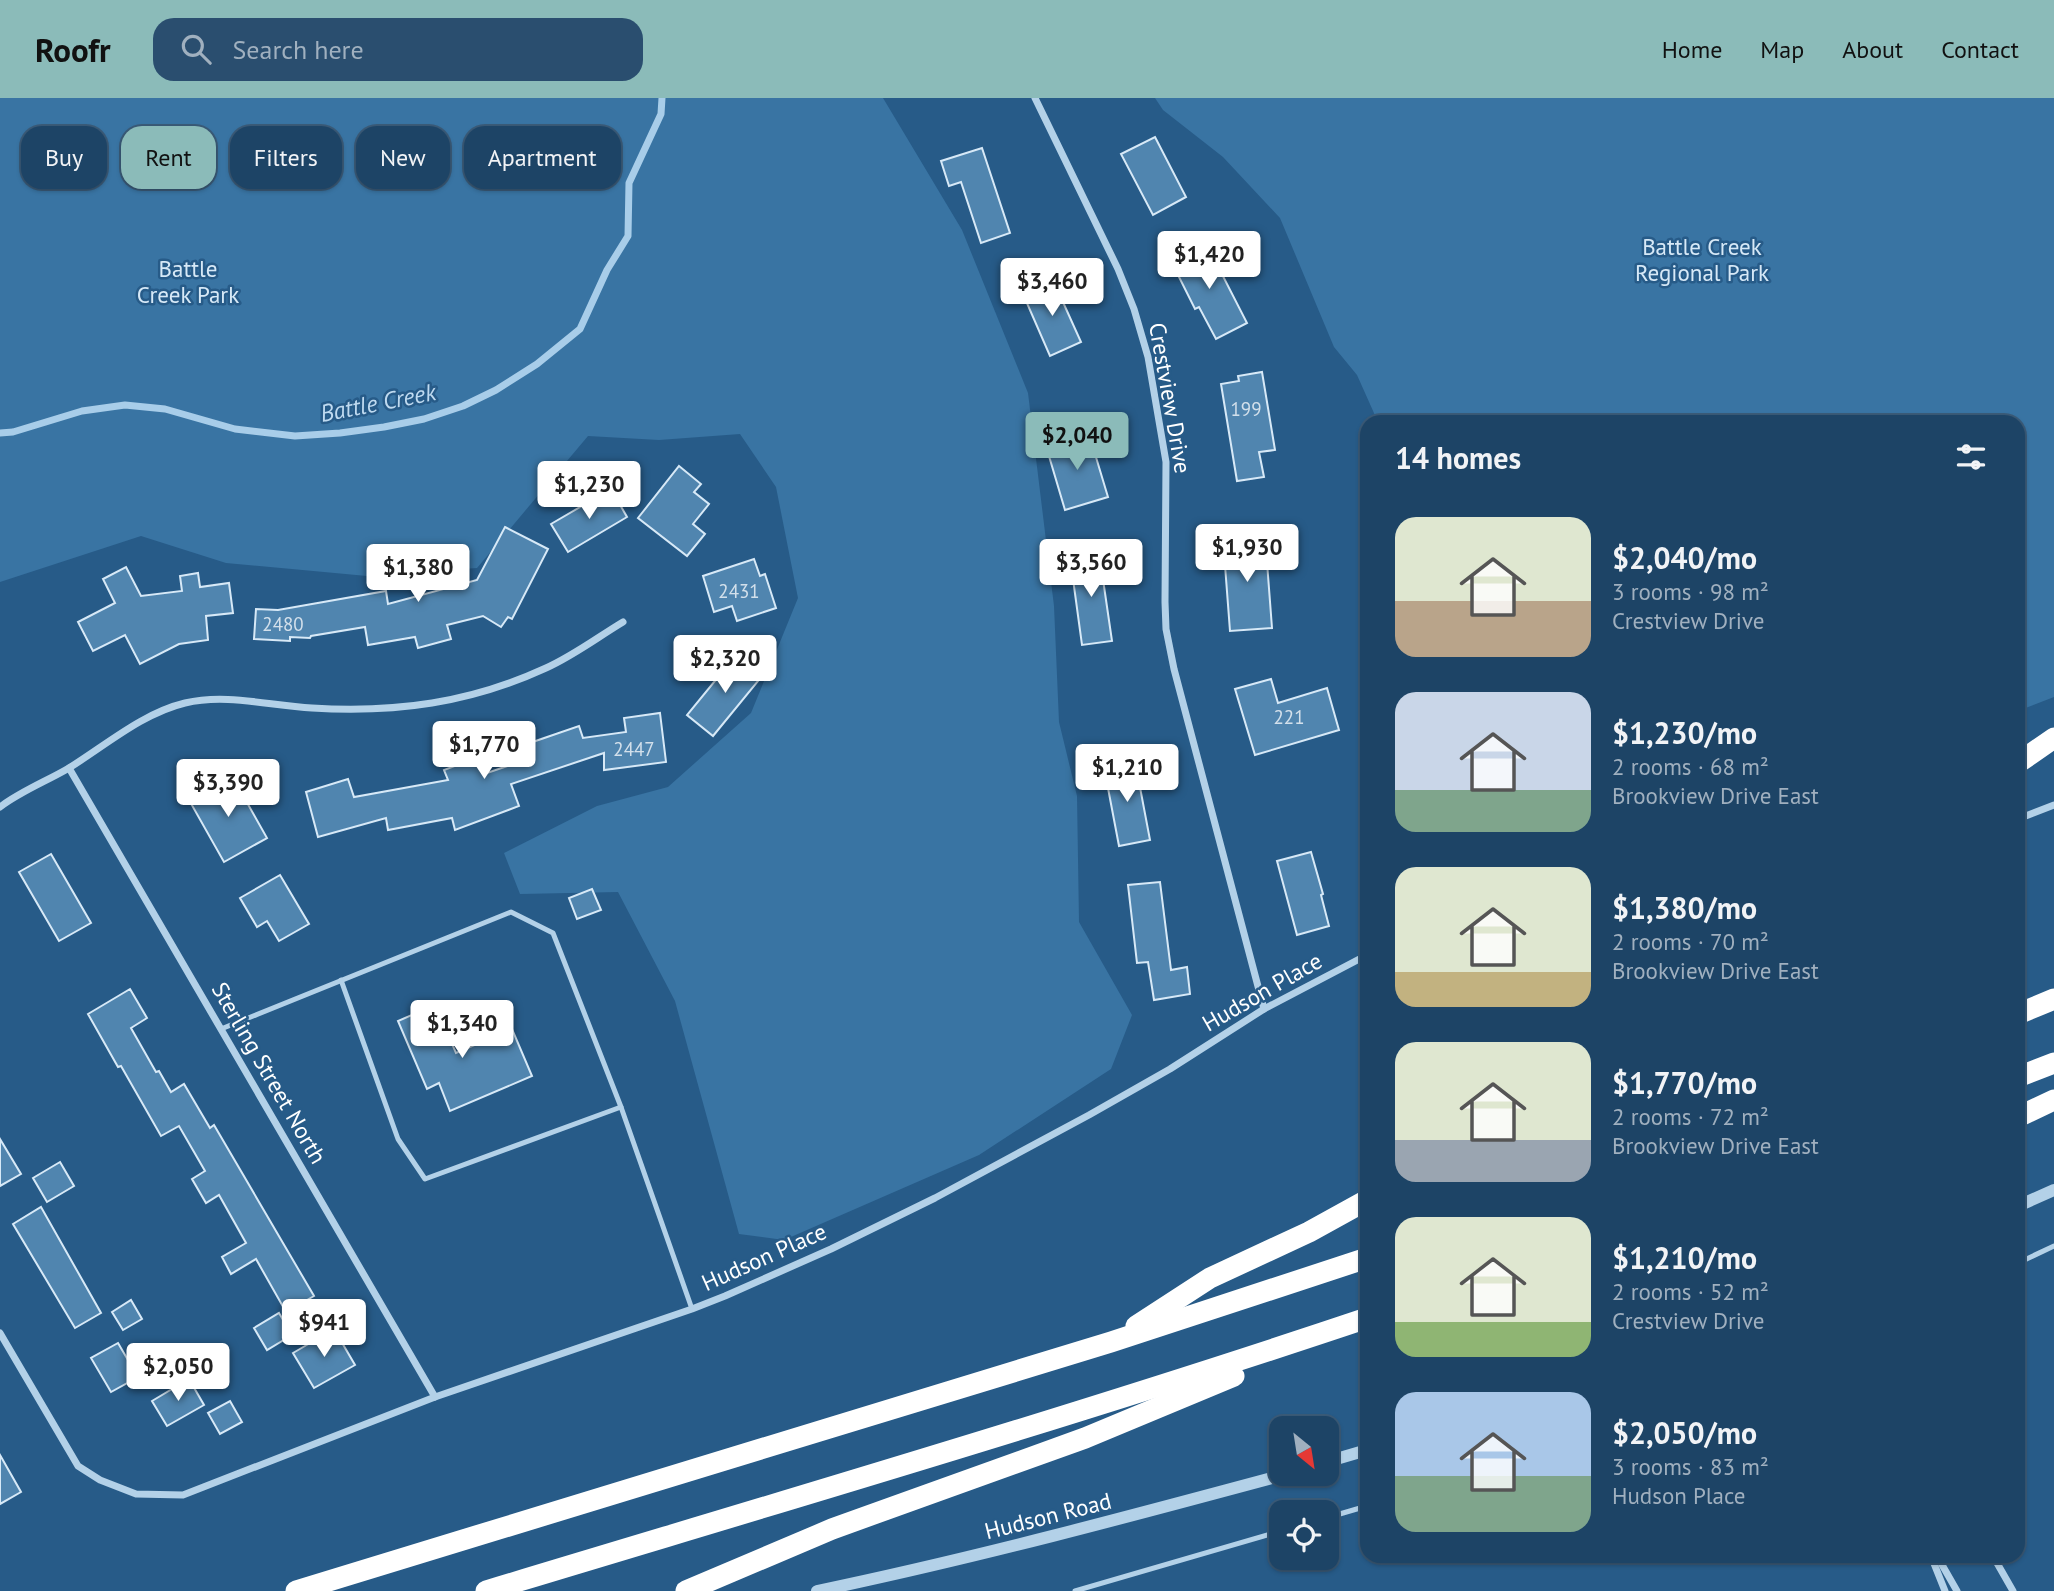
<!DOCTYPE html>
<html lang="en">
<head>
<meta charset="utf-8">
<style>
  :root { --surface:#1d4466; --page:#2a4e6f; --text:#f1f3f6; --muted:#a0b0bf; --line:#3b5c7a; --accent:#8bbbb9 }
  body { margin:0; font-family:"PT Sans",sans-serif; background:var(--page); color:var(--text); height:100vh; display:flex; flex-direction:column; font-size:26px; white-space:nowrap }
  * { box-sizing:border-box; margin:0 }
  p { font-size:23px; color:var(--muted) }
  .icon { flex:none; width:38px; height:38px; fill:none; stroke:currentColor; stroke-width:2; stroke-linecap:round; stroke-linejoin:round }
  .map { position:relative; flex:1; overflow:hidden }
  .side { position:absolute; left:1360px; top:317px; width:665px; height:1148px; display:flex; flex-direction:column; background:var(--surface); border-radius:21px; box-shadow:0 2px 5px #0004,0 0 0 2px var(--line) }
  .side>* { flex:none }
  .top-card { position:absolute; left:21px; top:28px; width:665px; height:63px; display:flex; gap:14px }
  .needle { width:46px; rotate:150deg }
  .controls { position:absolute; left:1269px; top:1318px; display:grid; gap:14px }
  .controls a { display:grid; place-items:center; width:70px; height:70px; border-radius:14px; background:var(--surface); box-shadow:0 2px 5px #0004,0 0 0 2px var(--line); font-size:35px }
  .price { position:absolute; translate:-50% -60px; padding:0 16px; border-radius:7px; background:#fff; color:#222; font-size:23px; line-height:46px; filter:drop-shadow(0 2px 4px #0008) }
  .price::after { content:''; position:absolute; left:50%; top:42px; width:21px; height:16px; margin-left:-10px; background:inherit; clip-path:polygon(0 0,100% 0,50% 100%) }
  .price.active { background:var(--accent); color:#111 }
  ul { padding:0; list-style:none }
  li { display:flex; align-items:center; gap:21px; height:175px; padding:0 35px }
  li span { display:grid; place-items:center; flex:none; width:196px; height:140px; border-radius:21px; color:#555 }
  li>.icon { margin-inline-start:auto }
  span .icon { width:84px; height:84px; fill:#fffc; stroke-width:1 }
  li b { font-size:30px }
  h2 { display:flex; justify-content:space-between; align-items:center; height:84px; padding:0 35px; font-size:30px }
  .chip { padding:0 24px; border-radius:21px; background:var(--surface); box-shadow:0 2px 5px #0004,0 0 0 2px var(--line); font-size:24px; line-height:63px }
  .chip.active { background:var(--accent); color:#111 }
  header { display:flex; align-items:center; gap:42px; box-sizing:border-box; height:98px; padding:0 35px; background:var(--accent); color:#111 }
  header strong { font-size:33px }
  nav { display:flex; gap:38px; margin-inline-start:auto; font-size:24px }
  .search { width:490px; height:63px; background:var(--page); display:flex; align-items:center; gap:18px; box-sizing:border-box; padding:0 24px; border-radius:21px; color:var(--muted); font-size:26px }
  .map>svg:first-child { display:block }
  .green { fill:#3974a3 }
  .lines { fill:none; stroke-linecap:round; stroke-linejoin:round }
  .stream { stroke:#a8cde9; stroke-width:7 }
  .building { fill:#5085af; stroke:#d7e9f7; stroke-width:2 }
  .service { stroke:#b3d1e8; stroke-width:5 }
  .minor { stroke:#b3d1e8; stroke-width:7 }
  .tertiary { stroke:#b3d1e8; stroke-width:12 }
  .motorway { stroke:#fff; stroke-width:21 }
  .labels { text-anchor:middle; stroke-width:5; stroke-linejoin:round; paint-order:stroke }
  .number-label { font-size:19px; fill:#d3e0eb }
  .park-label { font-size:23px; fill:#d7e9f7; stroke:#275b88 }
  .street-label { font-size:23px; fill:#fff; stroke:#275b88 }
  .water-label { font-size:24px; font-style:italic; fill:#bfdaf0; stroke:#275b88 }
</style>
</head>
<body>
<header>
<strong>Roofr</strong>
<div class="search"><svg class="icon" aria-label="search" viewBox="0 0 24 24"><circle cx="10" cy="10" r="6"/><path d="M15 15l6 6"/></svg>Search here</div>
<nav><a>Home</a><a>Map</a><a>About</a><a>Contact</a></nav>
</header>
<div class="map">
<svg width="2054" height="1493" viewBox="0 0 2054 1493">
  <rect width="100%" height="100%" fill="#275b88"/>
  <!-- green -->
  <g class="green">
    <polygon points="0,0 883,0 962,132 1028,295 1054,508 1059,624 1077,698 1079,824 1132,917 1111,971 979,1057 784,1142 739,1136 675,903 618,794 520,796 504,755 597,708 668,689 751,615 798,500 776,389 740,336 659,342 588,338 477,470 367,478 226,465 141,438 0,484"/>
    <polygon points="1155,0 2054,0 2054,599 2018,613 2018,324 1378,324 1357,277 1334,249 1280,120 1223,59 1163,12"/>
  </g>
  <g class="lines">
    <!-- stream -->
    <polyline class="stream" points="0,335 13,334 82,313 125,307 165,311 235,331 295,338 340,335 384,329 424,321 463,308 496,292 537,266 580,231 607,172 628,138 629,85 661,16 662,0"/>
  </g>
  <!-- building -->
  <g class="building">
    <polygon points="1155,39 1186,99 1153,117 1121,56"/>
    <polygon points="982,50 1010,135 981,145 961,84 949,88 941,63"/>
    <polygon points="1206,145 1247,225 1216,241 1199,209 1195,211 1171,163"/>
    <polygon points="1053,182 1081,244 1050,258 1023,196"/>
    <polygon points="1262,274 1275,352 1259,354 1264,379 1237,383 1221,286 1239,283 1238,278"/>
    <polygon points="1089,336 1108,399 1065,412 1046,348"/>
    <polygon points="679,368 701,386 694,394 709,406 693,426 705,436 687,458 638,420"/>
    <polygon points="611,391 627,419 568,454 551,426"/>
    <polygon points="505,429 548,451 512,521 508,519 501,529 483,518 447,527 451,541 418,550 415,539 368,547 365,529 311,538 310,540 290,539 290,543 254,541 256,511 278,512 386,493 388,506 477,482"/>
    <polygon points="1265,438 1272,530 1230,533 1223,441"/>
    <polygon points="1099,454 1112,543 1082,547 1070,459"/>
    <polygon points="754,461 760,478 765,476 776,510 737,523 732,508 714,514 703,478"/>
    <polygon points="126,469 141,498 182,493 180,478 198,475 200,489 229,485 233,515 206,518 208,542 179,546 140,566 125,537 93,553 78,524 115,505 103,481"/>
    <polygon points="737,556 763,577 713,638 687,617"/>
    <polygon points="1271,581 1278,605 1327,590 1339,632 1255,657 1235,591"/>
    <polygon points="660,615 666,664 604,672 604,655 511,686 519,708 455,732 452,720 388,732 386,720 318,739 306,694 348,681 354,699 448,682 444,672 481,658 487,675 528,661 524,647 579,628 583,640 626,634 624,620"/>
    <polygon points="1135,663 1150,742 1119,748 1104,669"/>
    <polygon points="232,678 267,740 224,764 189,702"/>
    <polygon points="1311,754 1323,796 1321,797 1329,828 1297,837 1277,763"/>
    <polygon points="51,756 91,825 59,843 19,774"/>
    <polygon points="280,777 309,826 279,843 267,823 257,829 240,800"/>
    <polygon points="1160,784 1171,872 1187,869 1190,896 1154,902 1148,864 1137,865 1128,787"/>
    <polygon points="592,791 601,812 577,821 569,800"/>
    <polygon points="130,891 147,920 131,930 156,974 159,973 171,994 184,986 210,1030 214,1027 314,1198 286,1214 256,1161 231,1176 222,1159 246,1145 219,1097 206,1105 192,1081 205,1073 179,1028 161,1038 121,968 118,969 88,916"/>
    <polygon points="435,907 456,955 512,931 532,978 450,1013 439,985 427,991 398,923"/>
    <polygon points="0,1041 21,1076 0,1088"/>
    <polygon points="60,1064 74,1088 47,1104 33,1080"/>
    <polygon points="41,1109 101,1215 75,1230 13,1126"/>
    <polygon points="131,1202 142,1221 123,1232 112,1214"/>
    <polygon points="279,1215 292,1237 267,1252 254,1230"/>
    <polygon points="334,1231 355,1267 314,1290 293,1255"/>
    <polygon points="118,1245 138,1279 111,1294 91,1260"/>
    <polygon points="189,1281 204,1307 167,1328 152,1303"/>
    <polygon points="230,1303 242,1324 220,1336 208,1315"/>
    <polygon points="0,1357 21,1394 0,1406"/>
  </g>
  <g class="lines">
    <!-- service -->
    <g class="service">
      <polyline points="341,882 398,1041 425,1081 621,1009"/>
      <polyline points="221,931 511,814 553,835 621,1009 692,1211"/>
      <polyline points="2018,1165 2054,1148"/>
      <polyline points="1326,1420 1367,1408"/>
      <polyline points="1075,1493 1281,1433"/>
    </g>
    <!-- minor -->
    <g class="minor">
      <polyline points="1035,0 1118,171 1134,211 1148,259 1166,364 1165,504 1166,531 1174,571 1264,911"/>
      <polyline points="69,670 435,1299"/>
      <path d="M0,709C21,693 47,683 69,670C106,647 143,615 185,605C227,595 270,608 312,610C396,615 470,605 546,570C573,558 598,539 623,524"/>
      <polyline points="2018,721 2054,707"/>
      <polyline points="0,1235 78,1368 100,1382 136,1396 183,1397 435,1299 692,1211 725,1198 831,1151 935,1100 1089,1017 1170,971 1264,911 1367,857"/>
      <polyline points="1931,1458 1945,1493"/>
      <polyline points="1937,1458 1957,1493"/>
      <polyline points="1993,1458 2013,1493"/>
    </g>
    <!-- tertiary -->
    <g class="tertiary">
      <polyline points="2018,1108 2054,1092"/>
      <polyline points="1326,1364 1367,1352"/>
      <path d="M817,1493C975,1460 1131,1418 1287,1376"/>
    </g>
    <!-- motorway -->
    <g class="motorway">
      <polyline points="2018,665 2054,640"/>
      <polyline points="2018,916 2054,901"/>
      <polyline points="2018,979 2054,965"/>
      <polyline points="2018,1019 2054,1002"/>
      <polyline points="1136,1228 1210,1180 1309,1134 1367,1102"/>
      <polyline points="296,1493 1111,1244 1367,1160"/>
      <path d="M486,1493C780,1404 1075,1318 1367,1220"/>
      <polyline points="686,1493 832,1431 1085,1340 1234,1278"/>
    </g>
  </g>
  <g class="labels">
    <!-- number labels -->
    <g class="number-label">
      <text x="1246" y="318">199</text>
      <text x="739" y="500">2431</text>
      <text x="283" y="533">2480</text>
      <text x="1289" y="626">221</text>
      <text x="634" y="658">2447</text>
    </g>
    <!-- park labels -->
    <g class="park-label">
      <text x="1702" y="157">Battle Creek<tspan x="1702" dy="26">Regional Park</tspan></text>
      <text x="188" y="179">Battle<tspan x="188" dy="26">Creek Park</tspan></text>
    </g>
    <!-- street labels -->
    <g class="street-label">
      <text transform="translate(1170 300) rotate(80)" y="8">Crestview Drive</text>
      <text transform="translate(1262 894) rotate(-30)" y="8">Hudson Place</text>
      <text transform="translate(269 975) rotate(60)" y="8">Sterling Street North</text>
      <text transform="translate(764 1159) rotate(-24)" y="8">Hudson Place</text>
      <text transform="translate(1048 1418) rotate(-14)" y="8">Hudson Road</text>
    </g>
    <!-- water labels -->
    <g class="water-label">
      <text transform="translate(378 305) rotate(-11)" y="8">Battle Creek</text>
    </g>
  </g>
</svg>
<div class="controls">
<a><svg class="needle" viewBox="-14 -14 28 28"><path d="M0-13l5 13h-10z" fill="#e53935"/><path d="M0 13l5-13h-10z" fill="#a0b0bf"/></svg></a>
<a><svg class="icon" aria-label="locate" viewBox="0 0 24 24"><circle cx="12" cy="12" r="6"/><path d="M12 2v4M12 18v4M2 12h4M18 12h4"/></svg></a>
</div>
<b class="price" style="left:1209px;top:193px">$1,420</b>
<b class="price" style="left:1052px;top:220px">$3,460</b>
<b class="price active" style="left:1077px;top:374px">$2,040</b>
<b class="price" style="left:589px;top:423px">$1,230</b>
<b class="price" style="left:1247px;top:486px">$1,930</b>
<b class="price" style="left:1091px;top:501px">$3,560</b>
<b class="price" style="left:418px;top:506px">$1,380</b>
<b class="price" style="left:725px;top:597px">$2,320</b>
<b class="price" style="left:484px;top:683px">$1,770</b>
<b class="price" style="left:1127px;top:706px">$1,210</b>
<b class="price" style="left:228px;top:721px">$3,390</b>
<b class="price" style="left:462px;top:962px">$1,340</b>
<b class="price" style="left:324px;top:1261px">$941</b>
<b class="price" style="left:178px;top:1305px">$2,050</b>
<div class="top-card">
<a class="chip">Buy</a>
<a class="chip active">Rent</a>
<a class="chip">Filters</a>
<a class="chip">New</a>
<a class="chip">Apartment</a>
</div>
<section class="side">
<h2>14 homes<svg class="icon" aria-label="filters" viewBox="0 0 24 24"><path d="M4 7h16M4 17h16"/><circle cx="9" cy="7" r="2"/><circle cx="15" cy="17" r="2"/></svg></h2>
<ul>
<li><span style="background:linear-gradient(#dfe7d0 60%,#b9a48a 0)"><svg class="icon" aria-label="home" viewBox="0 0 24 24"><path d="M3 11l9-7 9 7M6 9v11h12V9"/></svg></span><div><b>$2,040/mo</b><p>3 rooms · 98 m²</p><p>Crestview Drive</p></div></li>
<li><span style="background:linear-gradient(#c9d6e8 70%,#7fa58c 0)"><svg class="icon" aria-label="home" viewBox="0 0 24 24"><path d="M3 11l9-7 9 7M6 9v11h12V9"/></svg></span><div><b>$1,230/mo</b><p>2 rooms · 68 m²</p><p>Brookview Drive East</p></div></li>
<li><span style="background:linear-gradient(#dfe7d0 75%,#c2b280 0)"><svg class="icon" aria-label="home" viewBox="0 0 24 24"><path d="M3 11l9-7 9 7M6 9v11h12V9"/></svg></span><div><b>$1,380/mo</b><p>2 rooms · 70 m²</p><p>Brookview Drive East</p></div></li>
<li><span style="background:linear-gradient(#dfe7d0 70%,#9aa5b1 0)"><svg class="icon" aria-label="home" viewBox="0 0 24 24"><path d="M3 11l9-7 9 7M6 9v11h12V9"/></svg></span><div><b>$1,770/mo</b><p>2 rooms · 72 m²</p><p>Brookview Drive East</p></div></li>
<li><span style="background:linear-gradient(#dfe7d0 75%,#8fb573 0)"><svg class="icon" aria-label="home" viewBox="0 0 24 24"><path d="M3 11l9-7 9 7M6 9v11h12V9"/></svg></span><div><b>$1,210/mo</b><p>2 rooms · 52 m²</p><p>Crestview Drive</p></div></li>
<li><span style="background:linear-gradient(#a9c7e8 60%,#7fa58c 0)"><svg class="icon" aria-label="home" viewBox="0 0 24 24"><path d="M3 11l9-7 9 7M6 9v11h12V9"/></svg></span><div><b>$2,050/mo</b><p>3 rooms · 83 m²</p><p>Hudson Place</p></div></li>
</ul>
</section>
</div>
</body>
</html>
